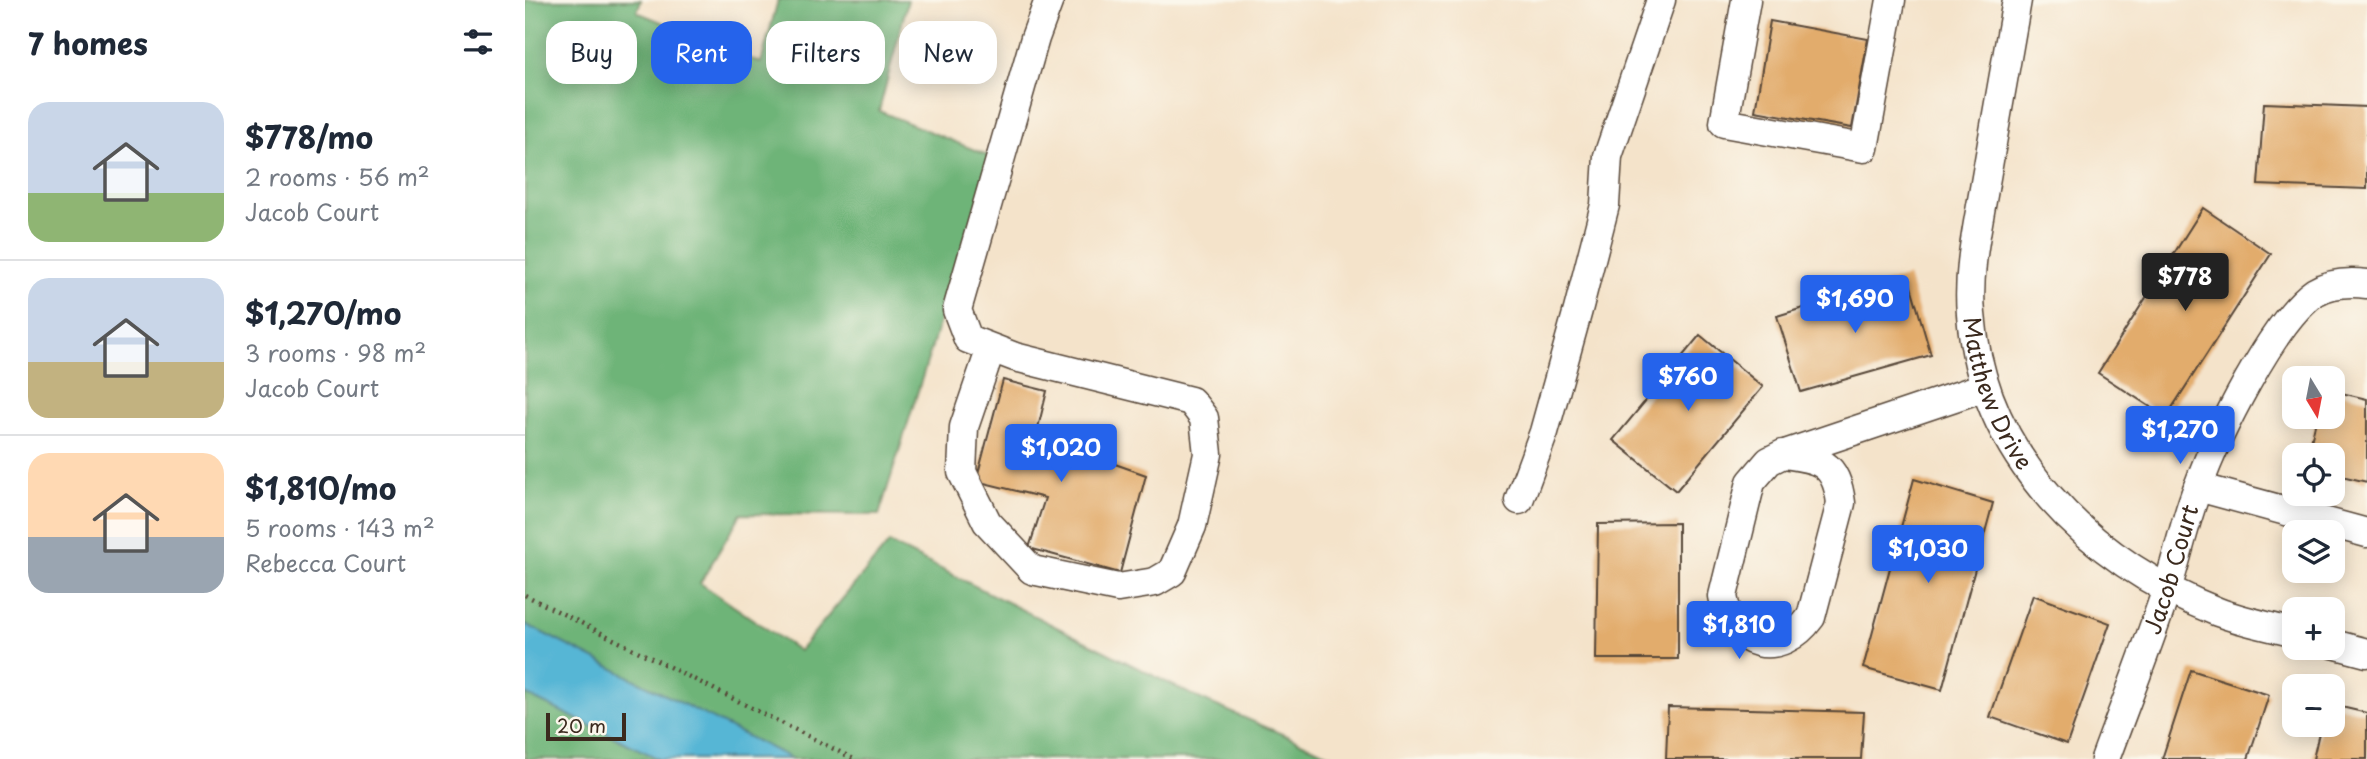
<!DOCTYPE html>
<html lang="en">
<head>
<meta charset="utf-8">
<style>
  :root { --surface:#fff; --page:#f6f6f7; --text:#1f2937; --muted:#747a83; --line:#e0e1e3; --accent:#2563eb }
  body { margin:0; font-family:"Playpen Sans",sans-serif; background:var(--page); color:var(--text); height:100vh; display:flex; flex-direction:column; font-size:26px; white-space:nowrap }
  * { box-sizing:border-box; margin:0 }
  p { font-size:23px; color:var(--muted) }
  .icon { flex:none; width:38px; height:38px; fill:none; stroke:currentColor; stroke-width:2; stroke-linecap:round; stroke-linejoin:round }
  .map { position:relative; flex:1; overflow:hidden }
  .panel { display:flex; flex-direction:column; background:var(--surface); width:525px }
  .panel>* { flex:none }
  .guide { position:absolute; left:21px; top:21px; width:665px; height:63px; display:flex; gap:14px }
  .needle { width:46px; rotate:170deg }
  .fabs { position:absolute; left:1757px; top:366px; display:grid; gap:14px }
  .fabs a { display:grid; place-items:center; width:63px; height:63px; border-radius:14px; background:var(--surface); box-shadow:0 4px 18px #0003; font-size:35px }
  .scale { position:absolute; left:21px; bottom:18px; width:80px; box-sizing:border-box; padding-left:7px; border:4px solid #3b2a1e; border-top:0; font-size:19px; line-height:24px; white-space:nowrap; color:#3b2a1e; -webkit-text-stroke:5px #fbf7ec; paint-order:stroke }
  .price { position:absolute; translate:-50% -60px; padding:0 16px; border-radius:7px; background:var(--accent); color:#fff; font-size:23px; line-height:46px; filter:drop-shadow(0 2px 4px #0008) }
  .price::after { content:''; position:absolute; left:50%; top:42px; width:21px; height:16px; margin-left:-10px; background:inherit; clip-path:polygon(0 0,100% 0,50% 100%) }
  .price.active { background:#222; color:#fff }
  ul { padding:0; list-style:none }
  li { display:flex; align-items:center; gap:21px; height:175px; padding:0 28px }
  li+li { border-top:2px solid var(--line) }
  li span { display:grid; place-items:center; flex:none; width:196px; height:140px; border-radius:21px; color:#555 }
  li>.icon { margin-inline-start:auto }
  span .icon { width:84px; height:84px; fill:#fffc; stroke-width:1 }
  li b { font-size:30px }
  h2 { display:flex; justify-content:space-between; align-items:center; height:84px; padding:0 28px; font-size:30px }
  .pill { padding:0 24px; border-radius:21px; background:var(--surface); box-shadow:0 4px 18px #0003; font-size:24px; line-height:63px }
  .pill.active { background:var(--accent); color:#fff }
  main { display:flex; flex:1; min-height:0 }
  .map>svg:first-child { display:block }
  .forest { fill:#6eb478; stroke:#546f4b; stroke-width:2 }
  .water { fill:#56b6d5; stroke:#48707a; stroke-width:2 }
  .building { fill:#e2ac6c }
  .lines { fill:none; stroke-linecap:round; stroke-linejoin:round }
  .minor-casing { stroke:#574638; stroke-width:31 }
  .path { stroke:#574638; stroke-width:4.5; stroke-dasharray:2 5; stroke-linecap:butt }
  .minor { stroke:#fff; stroke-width:28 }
  .labels { text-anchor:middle; stroke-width:5; stroke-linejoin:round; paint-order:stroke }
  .street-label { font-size:23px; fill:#3b2a1e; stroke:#fbf7ec }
</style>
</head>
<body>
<main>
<section class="panel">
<h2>7 homes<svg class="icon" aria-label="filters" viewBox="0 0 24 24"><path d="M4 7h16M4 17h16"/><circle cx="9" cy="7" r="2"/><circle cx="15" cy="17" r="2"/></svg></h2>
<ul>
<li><span style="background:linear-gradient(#c9d6e8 65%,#8fb573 0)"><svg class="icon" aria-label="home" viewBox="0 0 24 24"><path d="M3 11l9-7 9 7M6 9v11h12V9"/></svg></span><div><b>$778/mo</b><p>2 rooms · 56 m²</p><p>Jacob Court</p></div></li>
<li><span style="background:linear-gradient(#c9d6e8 60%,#c2b280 0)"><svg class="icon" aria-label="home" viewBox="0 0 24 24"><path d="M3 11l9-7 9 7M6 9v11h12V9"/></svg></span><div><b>$1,270/mo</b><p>3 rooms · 98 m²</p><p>Jacob Court</p></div></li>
<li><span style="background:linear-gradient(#ffd9b3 60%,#9aa5b1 0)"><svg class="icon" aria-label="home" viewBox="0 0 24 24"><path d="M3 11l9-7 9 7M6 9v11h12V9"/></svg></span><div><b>$1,810/mo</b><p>5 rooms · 143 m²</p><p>Rebecca Court</p></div></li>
</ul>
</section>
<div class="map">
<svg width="1842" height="759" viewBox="0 0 1842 759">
  <rect width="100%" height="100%" fill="#fbf7ec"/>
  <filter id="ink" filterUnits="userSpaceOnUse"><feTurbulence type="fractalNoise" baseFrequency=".0143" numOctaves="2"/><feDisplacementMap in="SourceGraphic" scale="14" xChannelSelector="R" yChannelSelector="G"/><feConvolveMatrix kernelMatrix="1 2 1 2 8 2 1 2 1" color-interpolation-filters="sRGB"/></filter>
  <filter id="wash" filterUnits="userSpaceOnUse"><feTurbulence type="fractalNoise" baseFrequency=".00686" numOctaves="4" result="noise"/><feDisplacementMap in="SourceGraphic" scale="28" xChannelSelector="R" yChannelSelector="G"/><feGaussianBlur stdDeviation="1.57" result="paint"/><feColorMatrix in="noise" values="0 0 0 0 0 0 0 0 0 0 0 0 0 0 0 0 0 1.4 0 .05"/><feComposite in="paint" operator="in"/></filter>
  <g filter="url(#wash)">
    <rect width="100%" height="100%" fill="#f4e3ca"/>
    <!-- forest -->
    <polygon class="forest" points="0,0 116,0 112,12 236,63 253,0 383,0 354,111 472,159 424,292 354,515 216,514 175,583 274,651 364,543 671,697 815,759 0,759"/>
    <!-- water -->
    <polygon class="water" points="0,624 4,626 267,759 134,759 0,694"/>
    <g id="blocks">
      <!-- building -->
      <g class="building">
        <polygon points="1245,21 1343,39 1327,128 1230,111"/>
        <polygon points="1739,103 1842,107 1842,189 1733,185"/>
        <polygon points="1678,208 1746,254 1641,417 1573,373"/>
        <polygon points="1383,276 1406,355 1276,392 1252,316"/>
        <polygon points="1175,335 1238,387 1151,491 1088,440"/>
        <polygon points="478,380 522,391 511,436 621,475 595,573 504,548 520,498 451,481"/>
        <polygon points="1808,391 1842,399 1842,482 1808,474 1808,455 1783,455 1792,416 1808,416"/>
        <polygon points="1389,479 1468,503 1417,690 1338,668"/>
        <polygon points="1153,523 1153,659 1071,659 1073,524"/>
        <polygon points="1508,595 1585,623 1542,744 1465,717"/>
        <polygon points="1666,670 1744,695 1723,759 1637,759"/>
        <polygon points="1808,705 1842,713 1842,759 1788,759 1796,724 1808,724"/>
        <polygon points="1143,707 1339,712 1336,759 1141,759"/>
      </g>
    </g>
  </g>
  <g filter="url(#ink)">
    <use href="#blocks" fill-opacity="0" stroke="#574638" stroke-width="2"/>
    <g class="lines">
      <defs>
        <g id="minor">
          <polyline points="1221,0 1199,123 1339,148 1366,0"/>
          <path id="s1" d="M1492,0C1481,61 1471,122 1460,183C1453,226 1442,270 1446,314C1457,457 1564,561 1693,612C1717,621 1744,626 1769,633"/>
          <polyline points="466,348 439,427 437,472 462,522 507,570 593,588 630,582 647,572 667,526 683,454 679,418 666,401 490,357 443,339 432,310 510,38 524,0"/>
          <polyline points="1263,453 1459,387"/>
          <path d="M1258,454C1295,459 1311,462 1316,503L1286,617C1255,660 1206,648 1198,596L1226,482L1244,461Z"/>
          <polyline points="1673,487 1842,533"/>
          <polyline points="994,500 1019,432 1053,310 1080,205 1083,156 1136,0"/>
          <polyline points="1808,644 1842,653"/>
          <path id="s2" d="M1580,759C1601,702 1623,646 1642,589C1653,555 1660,520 1673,487C1691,437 1748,321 1790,292C1805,283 1825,282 1842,284"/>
        </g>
      </defs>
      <!-- minor casing -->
      <use href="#minor" class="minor-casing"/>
      <!-- path -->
      <polyline class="path" points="0,595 329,759"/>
      <!-- minor -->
      <use href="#minor" class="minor"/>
    </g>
  </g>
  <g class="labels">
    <!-- street labels -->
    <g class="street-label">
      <text dy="8" stroke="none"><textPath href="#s1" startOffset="402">Matthew Drive</textPath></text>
      <text dy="8" stroke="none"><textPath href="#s2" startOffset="201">Jacob Court</textPath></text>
    </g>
  </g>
</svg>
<div class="fabs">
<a><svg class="needle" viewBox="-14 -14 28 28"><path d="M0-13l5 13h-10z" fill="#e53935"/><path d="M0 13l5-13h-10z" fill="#747a83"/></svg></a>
<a><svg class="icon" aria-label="locate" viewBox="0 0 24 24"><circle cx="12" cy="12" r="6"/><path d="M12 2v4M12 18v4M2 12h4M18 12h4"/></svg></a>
<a><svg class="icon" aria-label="layers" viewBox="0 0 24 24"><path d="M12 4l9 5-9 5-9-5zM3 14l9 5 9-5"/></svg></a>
<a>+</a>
<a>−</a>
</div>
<div class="scale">20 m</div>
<b class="price active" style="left:1660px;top:313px">$778</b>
<b class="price" style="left:1330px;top:335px">$1,690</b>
<b class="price" style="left:1163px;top:413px">$760</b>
<b class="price" style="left:1655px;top:466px">$1,270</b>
<b class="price" style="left:536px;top:484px">$1,020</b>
<b class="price" style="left:1403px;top:585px">$1,030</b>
<b class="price" style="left:1214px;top:661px">$1,810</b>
<div class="guide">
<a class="pill">Buy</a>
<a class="pill active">Rent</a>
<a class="pill">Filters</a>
<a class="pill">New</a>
</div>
</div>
</main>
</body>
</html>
